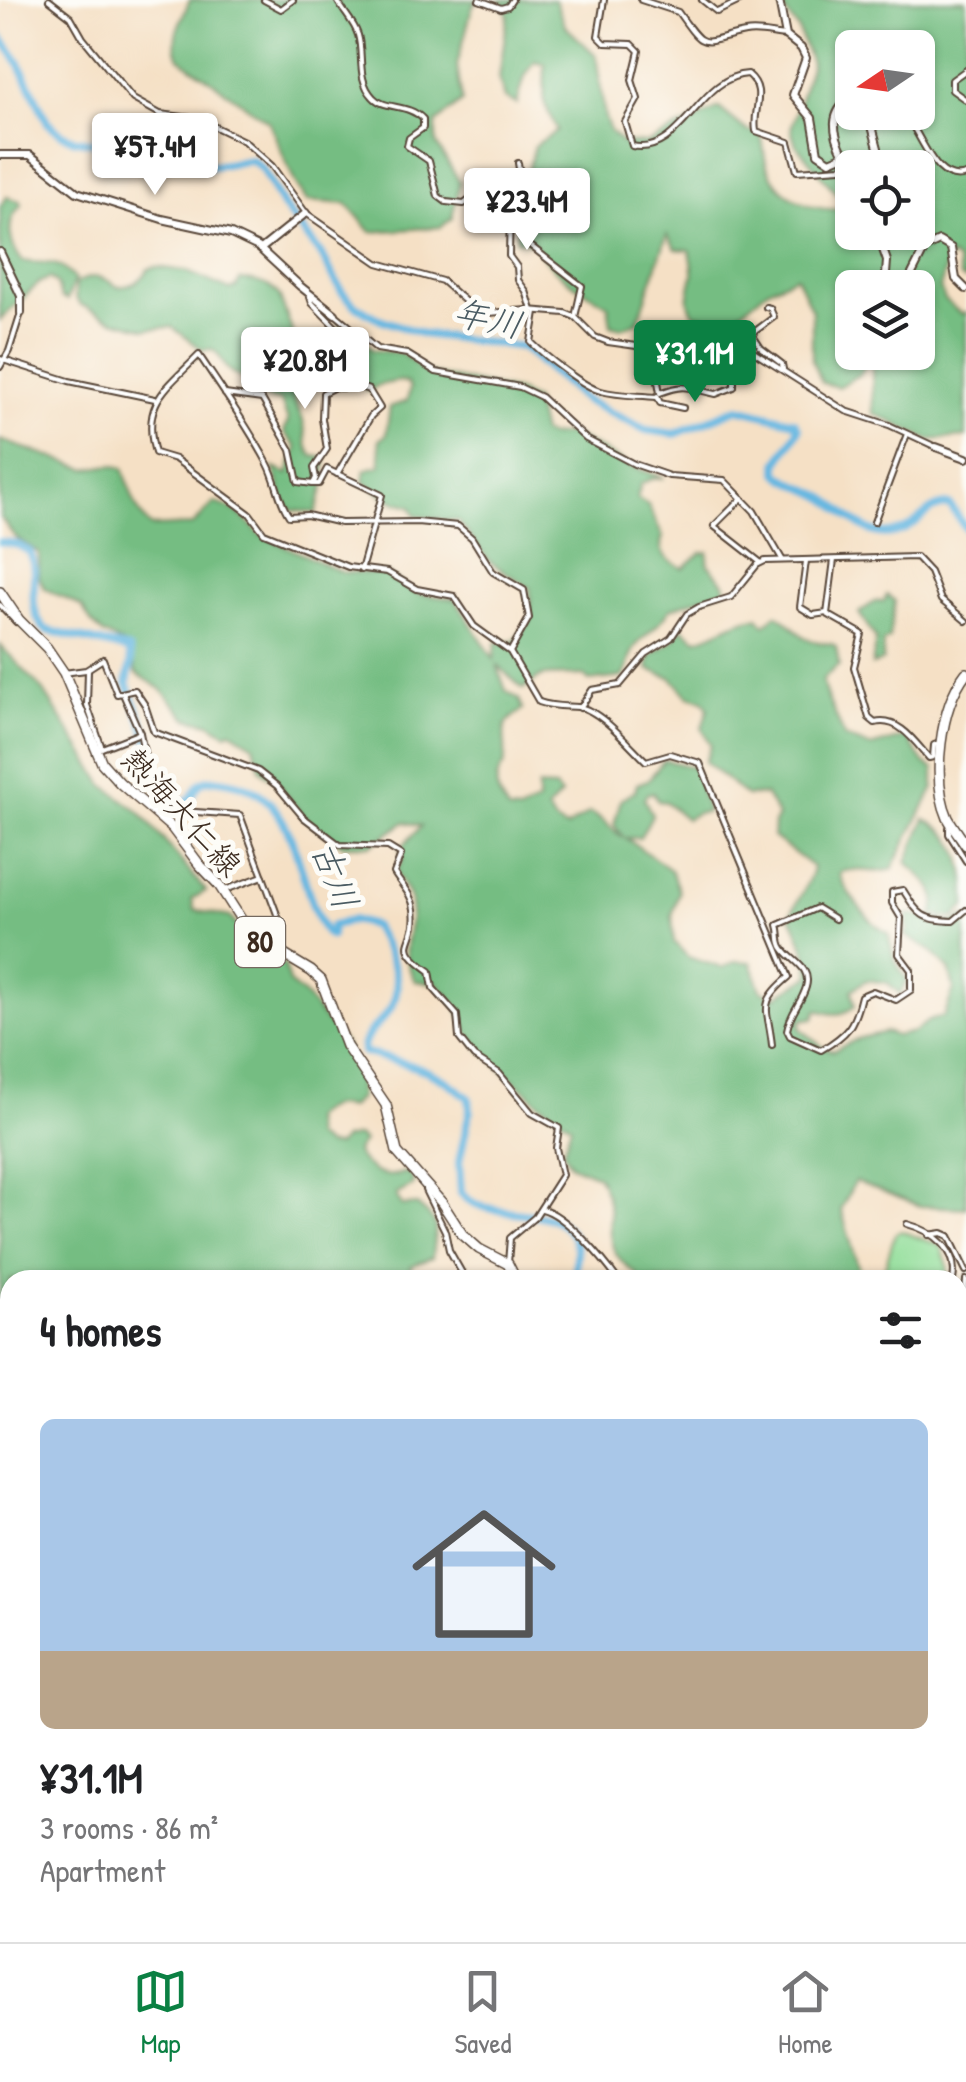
<!DOCTYPE html>
<html lang="en">
<head>
<meta charset="utf-8">
<style>
  :root { --surface:#fff; --page:#f6f6f6; --text:#202124; --muted:#757577; --line:#e0e0e0; --accent:#0b8043 }
  body { margin:0; font-family:"Patrick Hand","Klee One",sans-serif; background:var(--page); color:var(--text); height:100vh; display:flex; flex-direction:column; font-size:38px; white-space:nowrap }
  * { box-sizing:border-box; margin:0 }
  p { font-size:32px; color:var(--muted) }
  .icon { flex:none; width:55px; height:55px; fill:none; stroke:currentColor; stroke-width:2; stroke-linecap:round; stroke-linejoin:round }
  .map { position:relative; flex:1; overflow:hidden }
  .side { position:absolute; left:0px; top:1270px; width:968px; height:672px; display:flex; flex-direction:column; background:var(--surface); border-radius:30px 30px 0 0; box-shadow:0 2px 8px #0004 }
  .side>* { flex:none }
  .needle { width:65px; rotate:257deg }
  .fabs { position:absolute; left:835px; top:30px; display:grid; gap:20px }
  .fabs a { display:grid; place-items:center; width:100px; height:100px; border-radius:15px; background:var(--surface); box-shadow:0 2px 8px #0004; font-size:50px }
  .price { position:absolute; translate:-50% -85px; padding:0 22px; border-radius:10px; background:#fff; color:#222; font-size:32px; line-height:65px; filter:drop-shadow(0 2px 5px #0008) }
  .price::after { content:''; position:absolute; left:50%; top:60px; width:30px; height:22px; margin-left:-15px; background:inherit; clip-path:polygon(0 0,100% 0,50% 100%) }
  .price.selected { background:var(--accent); color:#fff }
  ul { padding:0; list-style:none }
  li { display:grid; align-content:center; gap:20px; height:530px; padding:0 40px }
  li+li { border-top:2px solid var(--line) }
  li span { display:grid; place-items:center; height:310px; border-radius:15px; color:#555 }
  li>.icon { margin-inline-start:auto }
  span .icon { width:180px; height:180px; fill:#fffc; stroke-width:1 }
  li b { font-size:42px }
  h2 { display:flex; justify-content:space-between; align-items:center; height:120px; padding:0 40px; font-size:42px }
  .dock { display:flex; justify-content:space-around; align-items:center; height:140px; border-top:2px solid var(--line); background:var(--surface); font-size:28px; color:var(--muted) }
  .dock a { display:grid; justify-items:center; gap:5px }
  .dock .selected { color:var(--accent) }
  .map>svg:first-child { display:block }
  .green { fill:#92de9a; stroke:#66845c; stroke-width:2.5 }
  .forest { fill:#75bd82; stroke:#587450; stroke-width:2.5; fill-rule:evenodd }
  .water { fill:#66b7e1; stroke:#507080; stroke-width:2.5 }
  .lines { fill:none; stroke-linecap:round; stroke-linejoin:round }
  .river { stroke:#66b7e1; stroke-width:8 }
  .minor-casing { stroke:#574537; stroke-width:8 }
  .tertiary-casing { stroke:#574537; stroke-width:10 }
  .primary-casing { stroke:#574537; stroke-width:12 }
  .minor { stroke:#fff; stroke-width:4 }
  .tertiary { stroke:#fff; stroke-width:6 }
  .primary { stroke:#fff; stroke-width:9 }
  .rail { stroke:#3b2a1e; stroke-width:2.5 }
  .labels { text-anchor:middle; stroke-width:10; stroke-linejoin:round; paint-order:stroke }
  .shield { fill:#fdfcf7; stroke:#75695f; stroke-width:2.5 }
  .shield-label { font-size:30px; font-weight:bold; fill:#3b2a1e }
  .street-label { font-size:32px; fill:#3b2a1e; stroke:#fdfcf7 }
  .water-label { font-size:35px; font-style:italic; fill:#4a5b62; stroke:#fdfcf7 }
</style>
</head>
<body>
<div class="map">
<svg width="966" height="1942" viewBox="0 0 966 1942">
  <rect width="100%" height="100%" fill="#fdfcf7"/>
  <filter id="ink" filterUnits="userSpaceOnUse"><feTurbulence type="fractalNoise" baseFrequency=".01" numOctaves="2"/><feDisplacementMap in="SourceGraphic" scale="20" xChannelSelector="R" yChannelSelector="G"/><feConvolveMatrix kernelMatrix="1 2 1 2 8 2 1 2 1" color-interpolation-filters="sRGB"/></filter>
  <filter id="wash" filterUnits="userSpaceOnUse"><feTurbulence type="fractalNoise" baseFrequency=".0048" numOctaves="4" result="noise"/><feDisplacementMap in="SourceGraphic" scale="40" xChannelSelector="R" yChannelSelector="G"/><feGaussianBlur stdDeviation="2.25" result="paint"/><feColorMatrix in="noise" values="0 0 0 0 0 0 0 0 0 0 0 0 0 0 0 0 0 1.4 0 .05"/><feComposite in="paint" operator="in"/></filter>
  <g filter="url(#wash)">
    <rect width="100%" height="100%" fill="#f5e0c5"/>
    <!-- green -->
    <polygon class="green" points="901,1231 941,1246 948,1266 946,1280 881,1280 895,1234"/>
    <!-- forest -->
    <g class="forest">
      <path d="M190,0H479L473,5L457,65L462,102L436,123V144L460,182L452,218L441,227L371,232L347,204L307,201L295,183L269,122L179,58C169,38 182,19 190,0Z"/>
      <path d="M499,0H555L565,26L596,55L605,118L610,131L622,143H648L719,108L746,130L760,134C765,144 763,155 767,166C778,196 810,211 839,209L841,199L796,145L791,129L811,63L798,29L777,0H966V280L960,277L957,261L949,256L940,288L945,300L961,314L966,312V437L929,440L873,413L872,367L866,365L860,374L838,387L822,383L812,361V311L796,276L768,289L730,321L695,315C684,301 690,291 693,275C694,267 691,258 690,250L676,249L667,235L638,322L621,328L611,325L608,305C580,288 549,273 534,243L517,240L516,213L535,145L557,131L544,102L545,64L535,61L525,76L517,104L505,98L499,78L508,14ZM852,48H918V112H852ZM852,168H918V232H852ZM852,288H918V352H852Z"/>
      <path d="M7,197L20,201L22,205C4,221 9,243 22,261C50,266 54,256 75,280L67,300L61,298L57,284L50,278L40,282L0,320V206Z"/>
      <path d="M156,267L185,271L230,290L236,288L240,280C254,280 270,284 279,295L304,364L303,374L292,385C292,402 301,409 304,425C307,438 305,446 313,456L326,458L324,486L316,513L291,510L283,500L274,468L288,474L297,448L284,432L288,421L281,401C263,399 260,392 247,382C240,376 232,375 227,368C220,360 221,355 212,349L203,350L172,327L147,329L113,320L79,304L75,296L76,284C92,273 103,276 118,287C131,286 142,282 148,269Z"/>
      <path d="M337,321L347,325L373,350L401,353L425,372L517,391L534,400L542,433L550,436L570,433L633,467L664,478L651,479L641,484L637,498L648,505L663,537C656,553 669,562 683,568L701,553L708,552V564L725,584V590C705,595 688,603 670,609C661,626 647,632 636,646C628,656 630,666 623,677L589,681L583,675L542,676L523,689L497,665L506,691L519,699L523,710C495,727 507,732 505,758C504,771 503,762 499,773C492,787 501,799 508,811L519,812L538,802V787L555,788L561,795L547,810L555,822L566,828L589,813C605,818 610,830 623,837L614,825L621,799L635,791L637,784L648,780L664,760L694,767L707,812L697,813L686,819L666,802L658,801L654,793H648L644,798L652,815L640,838H626L671,870L679,892L672,916L674,942L688,957L722,968L736,961L751,962L761,990L775,997L810,976C810,960 799,930 790,916C796,902 812,879 813,867L773,837L774,823L778,817L766,795L746,796L705,762L711,745L702,728L708,708L703,700L688,696L672,678L648,669L650,656L673,640L682,628L697,639C719,633 735,619 758,617L765,625L776,614C802,628 792,640 832,644L836,647L839,665L823,679C822,694 839,718 844,737L870,747L906,737L925,764L934,769V788L892,869C874,876 856,865 840,873C843,890 872,926 888,933L894,959L907,980L900,994L888,983L867,980L852,990L855,1006C841,1017 833,1015 817,1010L814,1018L801,1020V1029L824,1048L833,1051L860,1038L886,1032L896,1036L914,1032L928,1021L944,1016L954,989L949,969L931,951L905,935L908,932L907,917L909,914L953,923L966,916V1208L920,1206L855,1181L841,1209L862,1280H638L637,1274C613,1258 608,1243 610,1217C610,1202 604,1189 598,1176L571,1165L563,1151L571,1125L537,1101L481,1050L467,1031L458,1007L437,983L415,981C396,944 412,941 411,905C411,892 398,882 396,870L403,859L400,849L421,826L405,822L371,845H342L305,818L275,781L260,769L254,745L231,731L226,733L210,723L187,718L161,689L136,673L131,649L103,634L91,622L82,607L44,588L39,577V553L15,537L0,517V440L87,469L112,465L123,468C130,488 135,512 151,527L193,525L214,503C232,506 248,520 259,534L341,572L387,574L418,594L455,599L494,659L496,643L514,641L531,620L530,588L490,562L458,521L416,516L411,506L390,500L364,482L365,470L381,465L379,440L386,435L390,407L407,401L410,388L407,383L399,381L379,385L368,392L361,385L357,363L360,355L357,342Z"/>
      <polygon points="887,595 895,601 889,639 883,642 883,661 872,665 876,639 859,613 874,602 884,601"/>
      <path d="M0,645L43,690L104,785L141,813L206,891L192,899L194,910L230,917L249,942L285,965L289,983L303,994L344,1043L358,1080L360,1097L349,1108C334,1103 322,1108 312,1119L314,1137L327,1146H337L343,1139L358,1136L363,1142L356,1151L357,1155C369,1172 386,1181 405,1172L412,1176L413,1185L396,1195L402,1206L417,1205C444,1227 434,1225 432,1258L411,1266L414,1276L420,1280H10V1565L0,1559Z"/>
      <path d="M925,819C963,836 966,869 966,906L954,918L933,915C942,885 923,881 907,862Z"/>
    </g>
    <!-- water -->
    <path class="water" d="M966,1920V1942H807C831,1927 868,1941 894,1939C899,1938 904,1935 909,1933C924,1930 942,1932 958,1932V1923Z"/>
    <g class="lines">
      <!-- river -->
      <g class="river">
        <path d="M0,36L18,61L48,123L62,134L75,140L145,149L199,168L252,160L262,169L282,205L321,254L342,292L355,305L377,318L422,334L522,347L584,400L646,430L675,434L738,408L795,422L799,429L778,463V473C792,485 812,489 827,499C851,516 870,544 903,530C922,522 927,505 950,505L966,529"/>
        <path d="M0,542L18,545L30,552C41,579 23,607 46,630L129,650L131,663L127,683L145,728L160,792L173,801H188C194,796 194,788 201,783C209,777 222,780 231,782C302,796 295,885 326,933L331,936L332,926L353,920L374,926C382,943 393,958 396,977C402,1020 362,1024 363,1052C408,1065 431,1066 469,1098L470,1110L459,1162L461,1193C487,1226 569,1196 576,1248C577,1258 575,1270 575,1280"/>
      </g>
    </g>
  </g>
  <g filter="url(#ink)">
    <g class="lines">
      <defs>
        <g id="minor">
          <polyline points="49,0 71,17 83,38 133,99 160,114 199,119 244,141 272,166 306,213 378,263 442,281 466,302 488,313 528,310 565,313 575,317 595,337 608,342 658,349 707,345 755,353 846,411 889,425 936,447"/>
          <polyline points="264,0 281,9 293,0"/>
          <path d="M337,0C343,12 354,22 358,35C364,55 356,79 373,97C384,110 408,103 423,119V128L409,138L407,146L429,161L438,196L446,202L464,204L484,188L507,194L520,207L519,232L523,240L582,286L575,317"/>
          <polyline points="479,0 501,8 508,6 512,0"/>
          <path d="M604,0L598,36L605,43L632,44L639,51L632,80L638,99L625,122L632,146C681,157 699,76 748,74C768,91 752,109 756,131L789,142L797,171L841,168L846,162L844,155"/>
          <path d="M641,0L678,12C707,53 700,42 745,33C758,30 773,35 786,36"/>
          <polyline points="702,0 717,12 742,0"/>
          <polyline points="966,70 952,80 952,90 966,100"/>
          <path d="M902,112C922,131 933,186 966,175"/>
          <polyline points="518,163 519,169 507,195 510,209 509,256 517,267 518,280 526,291 532,310"/>
          <polyline points="766,307 770,308 774,317 754,332 753,336 761,348 782,364 783,369"/>
          <path d="M536,312L531,342C544,355 585,388 601,391C619,396 639,395 657,397"/>
          <polyline points="335,314 377,349 407,354 436,372 520,387 541,397 586,439 634,464 669,476 724,480 754,511 782,559"/>
          <path d="M652,348L660,393C687,382 690,389 716,394L734,387V349"/>
          <polyline points="0,359 69,381 155,399"/>
          <polyline points="0,367 9,351 21,313"/>
          <polyline points="225,394 262,399 291,450 298,482 313,484 316,478 314,468 327,449 322,419 323,393 359,375 351,362 352,344 312,303 309,294"/>
          <polyline points="657,396 660,403 683,408"/>
          <polyline points="337,474 371,416 380,408 369,390 360,387 339,388"/>
          <polyline points="313,484 319,484 327,469 382,495 361,570"/>
          <polyline points="742,498 714,526 760,562"/>
          <polyline points="874,522 907,434"/>
          <path d="M834,560L827,614L862,634L854,667L869,718L875,723C899,717 915,742 929,758L933,757L934,745L940,743"/>
          <polyline points="806,561 800,607 813,615 827,613"/>
          <polyline points="0,605 16,622"/>
          <path d="M510,652L529,618L524,590L493,572L472,538L458,526L417,522L341,523L307,515L289,516C278,500 277,481 268,464C248,426 223,391 199,355C166,389 141,402 155,453L175,459L250,514L264,533L348,567L387,572L417,589L454,596L474,626L510,652L539,702C553,707 564,706 578,707C600,709 631,747 646,761L670,754L700,763L789,977C757,1004 768,1007 772,1045"/>
          <polyline points="88,670 87,705 102,748 140,733 123,694"/>
          <path d="M64,673L86,670L103,659L117,694L135,690L145,705L154,732L258,771L277,786L303,817L340,845L388,847L401,855L394,873C401,885 412,894 414,909C419,946 389,942 430,971L433,988L457,1015L459,1038L474,1057L499,1073L532,1113L559,1128L556,1148L562,1175L535,1217L510,1238L508,1263"/>
          <polyline points="580,708 592,690 620,685 646,654 671,638 687,614 699,607 731,597 757,565 765,561 916,557 930,572 941,600 966,621"/>
          <polyline points="140,733 145,756"/>
          <polyline points="159,814 166,810 240,815 284,933 280,948"/>
          <polyline points="949,828 949,834 966,861"/>
          <polyline points="225,890 263,876"/>
          <path d="M835,919L817,908L778,925C781,933 778,941 783,948C791,961 812,967 806,987C802,1002 790,1013 787,1030L790,1036L821,1050C848,1034 854,1026 861,996L873,991L896,1000L911,990V970L899,954L901,918L892,903V892L903,890C919,915 921,920 953,921L966,910"/>
          <polyline points="425,1190 445,1231 449,1250 466,1280"/>
          <path d="M542,1209C565,1214 604,1260 618,1280"/>
          <path d="M907,1224C933,1231 959,1249 953,1280"/>
          <polyline points="929,1235 942,1233 949,1236 966,1271"/>
          <polyline points="498,1277 499,1280"/>
          <polyline points="966,1280 963,1320 966,1332"/>
          <polyline points="958,1443 966,1443"/>
          <polyline points="958,1541 966,1512"/>
          <polyline points="958,1569 966,1571"/>
          <polyline points="958,1635 966,1637"/>
          <polyline points="0,1639 10,1672"/>
          <polyline points="0,1682 10,1682"/>
          <polyline points="958,1729 966,1732"/>
          <polyline points="958,1781 966,1781"/>
          <polyline points="962,1803 965,1818"/>
          <polyline points="958,1875 966,1874"/>
          <polyline points="0,1912 10,1910"/>
          <polyline points="228,1932 235,1942"/>
          <polyline points="412,1932 413,1942"/>
          <polyline points="327,1942 358,1932"/>
        </g>
        <g id="tertiary">
          <path d="M779,0L786,36L801,48L806,58L793,95L812,118L818,153L830,161L844,155C833,133 828,113 852,97"/>
          <polyline points="0,155 30,155 77,192 162,219 231,234 258,247 300,286 335,314"/>
          <polyline points="879,168 878,148 870,119 877,114 892,112"/>
          <polyline points="877,232 887,261 885,288"/>
          <polyline points="261,249 306,213"/>
          <polyline points="0,252 21,296 21,313"/>
          <polyline points="905,288 925,248 939,241 951,248 956,279 966,289"/>
          <polyline points="936,447 966,458"/>
        </g>
        <g id="primary">
          <polyline points="0,592 19,620 47,648 64,673 102,763 120,783 172,828 199,864 219,885 251,935 311,971 321,980 346,1046 386,1105 397,1152 442,1203 462,1234 479,1249 508,1264 516,1280"/>
          <path d="M966,673C940,707 931,779 948,818C953,827 960,836 966,845"/>
          <polyline points="958,1824 966,1819"/>
          <polyline points="0,1830 10,1825"/>
          <polyline points="757,1942 760,1932"/>
        </g>
      </defs>
      <!-- minor casing -->
      <use href="#minor" class="minor-casing"/>
      <!-- tertiary casing -->
      <use href="#tertiary" class="tertiary-casing"/>
      <!-- primary casing -->
      <use href="#primary" class="primary-casing"/>
      <!-- minor -->
      <use href="#minor" class="minor"/>
      <!-- tertiary -->
      <use href="#tertiary" class="tertiary"/>
      <!-- primary -->
      <use href="#primary" class="primary"/>
      <!-- rail -->
      <polyline class="rail" points="0,1764 10,1760"/>
    </g>
  </g>
  <g class="labels">
    <!-- shield labels -->
    <rect class="shield" x="235" y="917" width="50" height="50" rx="8"/>
    <g class="shield-label">
      <text x="260" y="952">80</text>
    </g>
    <!-- street labels -->
    <g class="street-label">
      <text transform="translate(182 812) rotate(48)" y="11">熱海大仁線</text>
    </g>
    <!-- water labels -->
    <g class="water-label">
      <text transform="translate(488 319) rotate(12)" y="12">年川</text>
      <text transform="translate(335 875) rotate(69)" y="12">古川</text>
    </g>
  </g>
</svg>
<div class="fabs">
<a><svg class="needle" viewBox="-14 -14 28 28"><path d="M0-13l5 13h-10z" fill="#e53935"/><path d="M0 13l5-13h-10z" fill="#757577"/></svg></a>
<a><svg class="icon" aria-label="locate" viewBox="0 0 24 24"><circle cx="12" cy="12" r="6"/><path d="M12 2v4M12 18v4M2 12h4M18 12h4"/></svg></a>
<a><svg class="icon" aria-label="layers" viewBox="0 0 24 24"><path d="M12 4l9 5-9 5-9-5zM3 14l9 5 9-5"/></svg></a>
</div>
<b class="price" style="left:155px;top:198px">¥57.4M</b>
<b class="price" style="left:527px;top:253px">¥23.4M</b>
<b class="price selected" style="left:695px;top:405px">¥31.1M</b>
<b class="price" style="left:305px;top:412px">¥20.8M</b>
<section class="side">
<h2>4 homes<svg class="icon" aria-label="filters" viewBox="0 0 24 24"><path d="M4 7h16M4 17h16"/><circle cx="9" cy="7" r="2"/><circle cx="15" cy="17" r="2"/></svg></h2>
<ul>
<li><span style="background:linear-gradient(#a9c7e8 75%,#b9a48a 0)"><svg class="icon" aria-label="home" viewBox="0 0 24 24"><path d="M3 11l9-7 9 7M6 9v11h12V9"/></svg></span><div><b>¥31.1M</b><p>3 rooms · 86 m²</p><p>Apartment</p></div></li>
</ul>
</section>
</div>
<nav class="dock">
<a class="selected"><svg class="icon" aria-label="map" viewBox="0 0 24 24"><path d="M3 6l6-2 6 2 6-2v14l-6 2-6-2-6 2zM9 4v14M15 6v14"/></svg>Map</a>
<a><svg class="icon" aria-label="saved" viewBox="0 0 24 24"><path d="M7 4h10v16l-5-4-5 4z"/></svg>Saved</a>
<a><svg class="icon" aria-label="home" viewBox="0 0 24 24"><path d="M3 11l9-7 9 7M6 9v11h12V9"/></svg>Home</a>
</nav>
</body>
</html>
